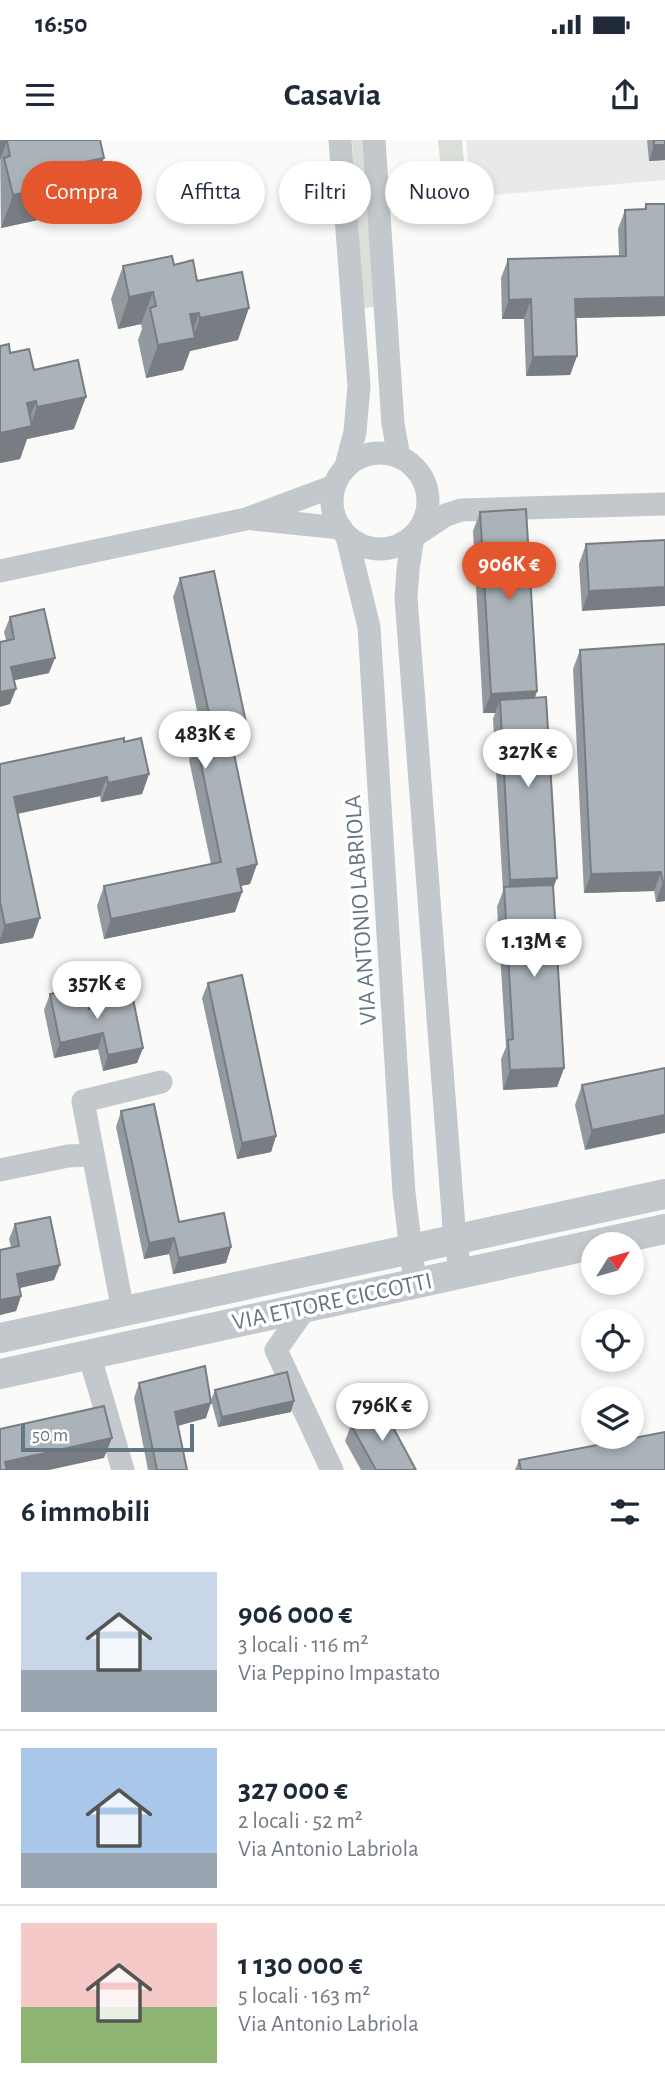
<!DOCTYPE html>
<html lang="it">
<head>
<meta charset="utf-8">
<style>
  :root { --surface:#fff; --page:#f2f2f3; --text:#1f2937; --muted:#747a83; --line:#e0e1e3; --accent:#e4572e }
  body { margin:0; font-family:"Alegreya Sans",sans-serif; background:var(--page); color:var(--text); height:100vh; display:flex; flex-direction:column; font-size:26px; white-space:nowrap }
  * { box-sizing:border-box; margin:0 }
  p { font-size:23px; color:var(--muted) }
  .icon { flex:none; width:38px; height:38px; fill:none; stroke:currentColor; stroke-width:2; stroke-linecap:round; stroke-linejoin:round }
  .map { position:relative; height:1330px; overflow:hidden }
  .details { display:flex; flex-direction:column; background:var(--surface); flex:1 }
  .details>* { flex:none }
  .top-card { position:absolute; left:21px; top:21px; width:623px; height:63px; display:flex; gap:14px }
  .needle { width:46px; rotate:53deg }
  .tools { position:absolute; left:581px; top:1092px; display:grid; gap:14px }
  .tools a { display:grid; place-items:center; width:63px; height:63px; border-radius:50%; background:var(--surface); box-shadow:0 4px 10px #0003; font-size:35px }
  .scale { position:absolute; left:21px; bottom:18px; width:173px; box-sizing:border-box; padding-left:7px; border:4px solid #657683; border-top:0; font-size:19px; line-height:24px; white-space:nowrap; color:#657683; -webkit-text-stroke:5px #fff; paint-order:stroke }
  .price { position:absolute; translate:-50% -60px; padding:0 16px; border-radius:24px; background:#fff; color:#222; font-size:23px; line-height:46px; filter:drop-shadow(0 2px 4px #0008) }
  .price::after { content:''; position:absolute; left:50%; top:42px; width:21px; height:16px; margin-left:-10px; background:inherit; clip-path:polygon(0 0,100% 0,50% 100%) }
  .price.current { background:var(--accent); color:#fff }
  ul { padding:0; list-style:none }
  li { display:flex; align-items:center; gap:21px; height:175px; padding:0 21px }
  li+li { border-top:2px solid var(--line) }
  li span { display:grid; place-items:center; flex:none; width:196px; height:140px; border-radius:0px; color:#555 }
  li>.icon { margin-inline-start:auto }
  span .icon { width:84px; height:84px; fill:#fffc; stroke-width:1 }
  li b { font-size:30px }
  h2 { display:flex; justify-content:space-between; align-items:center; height:84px; padding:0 21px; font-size:30px }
  .tag { padding:0 24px; border-radius:32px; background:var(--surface); box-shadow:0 4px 10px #0003; font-size:24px; line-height:63px }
  .tag.current { background:var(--accent); color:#fff }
  .status { display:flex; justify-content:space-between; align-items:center; height:49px; padding:0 35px; background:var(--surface); direction:ltr }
  .status svg { height:19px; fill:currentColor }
  header { display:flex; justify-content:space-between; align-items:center; height:91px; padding:0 21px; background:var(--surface); font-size:32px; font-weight:700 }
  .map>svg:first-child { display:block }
  .built { fill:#e8e9e9 }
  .green { fill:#dadfd7 }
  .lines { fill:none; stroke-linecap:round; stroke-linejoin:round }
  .minor { stroke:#c3c8cc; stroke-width:23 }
  .tertiary { stroke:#c3c8cc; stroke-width:30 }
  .wall { fill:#929a9f }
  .shaded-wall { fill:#777d82 }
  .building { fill:#aab3b9; stroke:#777d82; stroke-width:2 }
  .labels { text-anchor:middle; stroke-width:7; stroke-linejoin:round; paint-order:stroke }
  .street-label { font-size:24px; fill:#657683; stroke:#fff }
</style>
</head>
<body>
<div class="status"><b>16:50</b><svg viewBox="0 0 49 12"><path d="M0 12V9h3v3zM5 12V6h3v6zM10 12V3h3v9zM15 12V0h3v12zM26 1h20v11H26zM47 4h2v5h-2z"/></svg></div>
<header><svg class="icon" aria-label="menu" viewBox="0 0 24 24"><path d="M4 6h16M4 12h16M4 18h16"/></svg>Casavia<svg class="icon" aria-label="share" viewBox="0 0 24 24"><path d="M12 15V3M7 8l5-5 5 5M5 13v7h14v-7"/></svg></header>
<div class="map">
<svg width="665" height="1330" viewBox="0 0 665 1330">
  <rect width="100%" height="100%" fill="#fafaf8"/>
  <!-- built -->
  <polygon class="built" points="466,0 665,0 665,40 471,57"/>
  <!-- green -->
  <g class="green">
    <polygon points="352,0 364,0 375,167 362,168"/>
    <polygon points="438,0 462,0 465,34 451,35 441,30"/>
  </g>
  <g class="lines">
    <!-- minor -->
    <g class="minor">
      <polyline points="340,0 359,246 355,292 346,326"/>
      <polyline points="374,0 393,284 399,317"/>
      <circle cx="380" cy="361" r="48"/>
      <polyline points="253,379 341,388"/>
      <polyline points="416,395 446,375 461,370 665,364"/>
      <polyline points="347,397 369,487 404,1053 415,1142"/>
      <polyline points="413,397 408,429 406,458 455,1100 461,1133"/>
      <polyline points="0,431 246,379 334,346"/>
      <polyline points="0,1030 68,1016 93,1015"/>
      <polyline points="307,1166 276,1210 332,1330"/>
      <polyline points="123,1171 83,961 161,942"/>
      <polyline points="89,1214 123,1330"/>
    </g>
    <!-- tertiary -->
    <g class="tertiary">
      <polyline points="0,1198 665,1054"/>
      <polyline points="0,1234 665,1089"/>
    </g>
  </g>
  <!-- wall -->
  <g class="wall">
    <polygon points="0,0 100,0 92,50 45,61 38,80 1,88"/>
    <polygon points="647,0 665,0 665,20 649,21"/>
    <polygon points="646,64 665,176 575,178 577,216 570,235 526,236 524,179 502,179 501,138 508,119 619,116 618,89 625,70 644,69"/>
    <polygon points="174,125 197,141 238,200 190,211 183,230 146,238 138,200 142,189 141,184 118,189 111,159 123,126"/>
    <polygon points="0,206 34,230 74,289 27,299 20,319 0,323"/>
    <polygon points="480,372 537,551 535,558 553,748 564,928 557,947 503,950 501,919 506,907 497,767 503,751 493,579 495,573 483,573 473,391"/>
    <polygon points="665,400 582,471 579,424 586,404"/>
    <polygon points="180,438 248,592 241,611 234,613 257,724 250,744 241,746 242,752 235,772 104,799 97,766 104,746 211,724 189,620 196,600 203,599 173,457"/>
    <polygon points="10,477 49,533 14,540 10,564 6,500 4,492"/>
    <polygon points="665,504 665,761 656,762 654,751 584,753 573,529 580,510"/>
    <polygon points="124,602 149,634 142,654 101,662 100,656 17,674 33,798 0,804 0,624"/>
    <polygon points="208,843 276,996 271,1012 237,1019 202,858"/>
    <polygon points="50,854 89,869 143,908 137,923 103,931 98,909 54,918 44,870"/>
    <polygon points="665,928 585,1010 575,965 582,945"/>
    <polygon points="121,971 179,1082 231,1107 226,1123 173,1134 169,1114 144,1119 116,987"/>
    <polygon points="15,1084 54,1140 19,1148 21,1156 16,1171 0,1175 0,1110 11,1107 9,1099"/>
    <polygon points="139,1243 206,1278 178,1286 187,1330 148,1330 134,1258"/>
    <polygon points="215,1250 291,1272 218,1287 211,1260"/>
    <polygon points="351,1285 416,1330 361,1330 345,1301"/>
    <polygon points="519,1320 665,1330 515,1330"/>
  </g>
  <!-- shaded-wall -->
  <g class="shaded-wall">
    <polygon points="7,1 0,20 0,3"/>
    <polygon points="654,5 665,5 665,20 649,21"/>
    <polygon points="104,18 92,50 45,61 38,80 1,88 13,55 45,24 54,23 45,49 48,48 55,28"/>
    <polygon points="153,152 141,184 118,189 129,157"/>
    <polygon points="665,157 665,176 568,178 575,159"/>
    <polygon points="531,159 524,179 502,179 509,160"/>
    <polygon points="249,168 238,200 190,211 183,230 146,238 158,205 190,174 199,173 190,199 193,198 200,178"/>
    <polygon points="577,216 570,235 526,236 533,217"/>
    <polygon points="86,257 74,289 27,299 20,319 0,323 0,293 27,263 36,261 26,287 30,287 37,267"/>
    <polygon points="665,447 665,466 582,471 589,451"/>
    <polygon points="55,518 49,533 6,542 11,527"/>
    <polygon points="16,549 10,564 0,567 0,552"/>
    <polygon points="537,551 530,571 500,560 495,573 483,573 491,554"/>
    <polygon points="248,592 241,611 223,615 230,595"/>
    <polygon points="149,634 142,654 101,662 108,643"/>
    <polygon points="107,637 100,656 7,676 14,657"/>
    <polygon points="257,724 250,744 230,748 237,729"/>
    <polygon points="661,732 654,751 584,753 591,734"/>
    <polygon points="557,738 550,757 505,756 510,740"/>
    <polygon points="663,742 665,742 665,761 656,762"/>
    <polygon points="242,752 235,772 104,799 111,779"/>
    <polygon points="40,778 33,798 0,804 0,799 5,785"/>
    <polygon points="103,893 98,909 54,918 60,903"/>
    <polygon points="143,908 137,923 103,931 108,915"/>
    <polygon points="564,928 557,947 503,950 510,930"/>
    <polygon points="665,975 665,993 585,1010 592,990"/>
    <polygon points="276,996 271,1012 237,1019 242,1003"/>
    <polygon points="174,1098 169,1114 144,1119 149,1103"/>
    <polygon points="231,1107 226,1123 173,1134 179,1118"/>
    <polygon points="60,1125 54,1140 11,1150 17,1134"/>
    <polygon points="21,1156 16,1171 0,1175 0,1160"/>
    <polygon points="294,1261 291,1272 218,1287 222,1277"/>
    <polygon points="211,1263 206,1278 169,1288 175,1272"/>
    <polygon points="112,1298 104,1318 49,1330 2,1330 5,1322"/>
  </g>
  <!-- building -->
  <g class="building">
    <polygon points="0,0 100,0 104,18 55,28 54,23 45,24 50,47 13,55 4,18 10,16 7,1 0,3"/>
    <rect x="654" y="0" width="11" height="5"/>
    <polygon points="646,64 665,64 665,157 575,159 577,216 533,217 531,159 509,160 508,119 626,116 625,70 646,69"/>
    <polygon points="172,116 174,125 193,120 197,141 242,132 249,168 200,178 199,173 190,174 195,198 158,205 150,168 156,166 153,152 129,157 123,126"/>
    <polygon points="9,204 10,213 29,209 34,230 78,220 86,257 37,267 36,261 27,263 32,286 0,293 0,206"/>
    <polygon points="526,369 537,551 491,554 480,372"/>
    <polygon points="665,400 665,447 589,451 586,404"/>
    <polygon points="214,431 248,592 230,595 257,724 237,729 242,752 111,779 104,746 221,722 196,600 214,597 180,438"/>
    <polygon points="44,469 55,518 11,527 16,549 0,552 0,502 14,499 10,477"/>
    <polygon points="665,504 665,742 663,742 661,732 591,734 580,510"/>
    <polygon points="546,557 557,738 510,740 500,560"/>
    <polygon points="124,598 124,602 141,598 149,634 108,643 107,637 14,657 40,778 5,785 0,762 0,624"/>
    <polygon points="553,745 564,928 510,930 508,900 513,899 504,747"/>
    <polygon points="242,835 276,996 242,1003 208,843"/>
    <polygon points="85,847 89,869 133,859 143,908 108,915 103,893 60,903 50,854"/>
    <polygon points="665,928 665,975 592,990 582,945"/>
    <polygon points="154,964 179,1082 224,1073 231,1107 179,1118 174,1098 149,1103 121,971"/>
    <polygon points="50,1077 60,1125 17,1134 21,1156 0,1160 0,1110 19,1106 15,1084"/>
    <polygon points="205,1226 211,1263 175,1272 187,1330 157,1330 139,1243"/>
    <polygon points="287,1232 294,1261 222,1277 215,1250"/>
    <polygon points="104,1266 112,1298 5,1322 7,1330 0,1330 0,1289"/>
    <polygon points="383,1269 416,1330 376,1330 351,1285"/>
    <polygon points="665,1292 665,1330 521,1330 519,1320"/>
  </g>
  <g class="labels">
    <!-- street labels -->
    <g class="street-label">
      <text transform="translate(360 770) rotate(-94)" y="8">VIA ANTONIO LABRIOLA</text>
      <text transform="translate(332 1161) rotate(-12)" y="8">VIA ETTORE CICCOTTI</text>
    </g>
  </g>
</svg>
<div class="tools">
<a><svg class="needle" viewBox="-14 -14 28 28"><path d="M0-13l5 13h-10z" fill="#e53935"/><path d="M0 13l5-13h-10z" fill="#747a83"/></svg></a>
<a><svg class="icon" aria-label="locate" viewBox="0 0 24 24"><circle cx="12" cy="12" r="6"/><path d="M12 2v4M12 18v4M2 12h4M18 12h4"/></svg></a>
<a><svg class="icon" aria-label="layers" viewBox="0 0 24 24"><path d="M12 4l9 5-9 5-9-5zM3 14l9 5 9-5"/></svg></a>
</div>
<div class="scale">50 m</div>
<b class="price current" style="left:509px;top:462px">906K €</b>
<b class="price" style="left:205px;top:631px">483K €</b>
<b class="price" style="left:528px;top:649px">327K €</b>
<b class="price" style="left:534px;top:839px">1.13M €</b>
<b class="price" style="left:97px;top:881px">357K €</b>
<b class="price" style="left:382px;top:1303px">796K €</b>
<div class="top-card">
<a class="tag current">Compra</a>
<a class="tag">Affitta</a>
<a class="tag">Filtri</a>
<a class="tag">Nuovo</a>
</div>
</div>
<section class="details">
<h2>6 immobili<svg class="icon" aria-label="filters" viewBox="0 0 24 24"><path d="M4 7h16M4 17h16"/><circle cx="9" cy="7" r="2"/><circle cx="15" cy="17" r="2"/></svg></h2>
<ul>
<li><span style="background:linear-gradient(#c9d6e8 70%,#9aa5b1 0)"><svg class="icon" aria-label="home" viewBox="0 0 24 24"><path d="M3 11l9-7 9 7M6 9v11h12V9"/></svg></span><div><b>906 000 €</b><p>3 locali · 116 m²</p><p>Via Peppino Impastato</p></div></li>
<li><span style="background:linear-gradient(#a9c7e8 75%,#9aa5b1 0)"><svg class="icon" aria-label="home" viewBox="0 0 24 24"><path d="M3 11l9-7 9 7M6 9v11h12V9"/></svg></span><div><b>327 000 €</b><p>2 locali · 52 m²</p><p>Via Antonio Labriola</p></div></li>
<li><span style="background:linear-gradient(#f6c9c9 60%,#8fb573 0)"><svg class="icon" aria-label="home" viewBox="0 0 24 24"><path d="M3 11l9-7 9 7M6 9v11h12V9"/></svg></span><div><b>1 130 000 €</b><p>5 locali · 163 m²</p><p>Via Antonio Labriola</p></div></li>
</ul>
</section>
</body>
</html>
